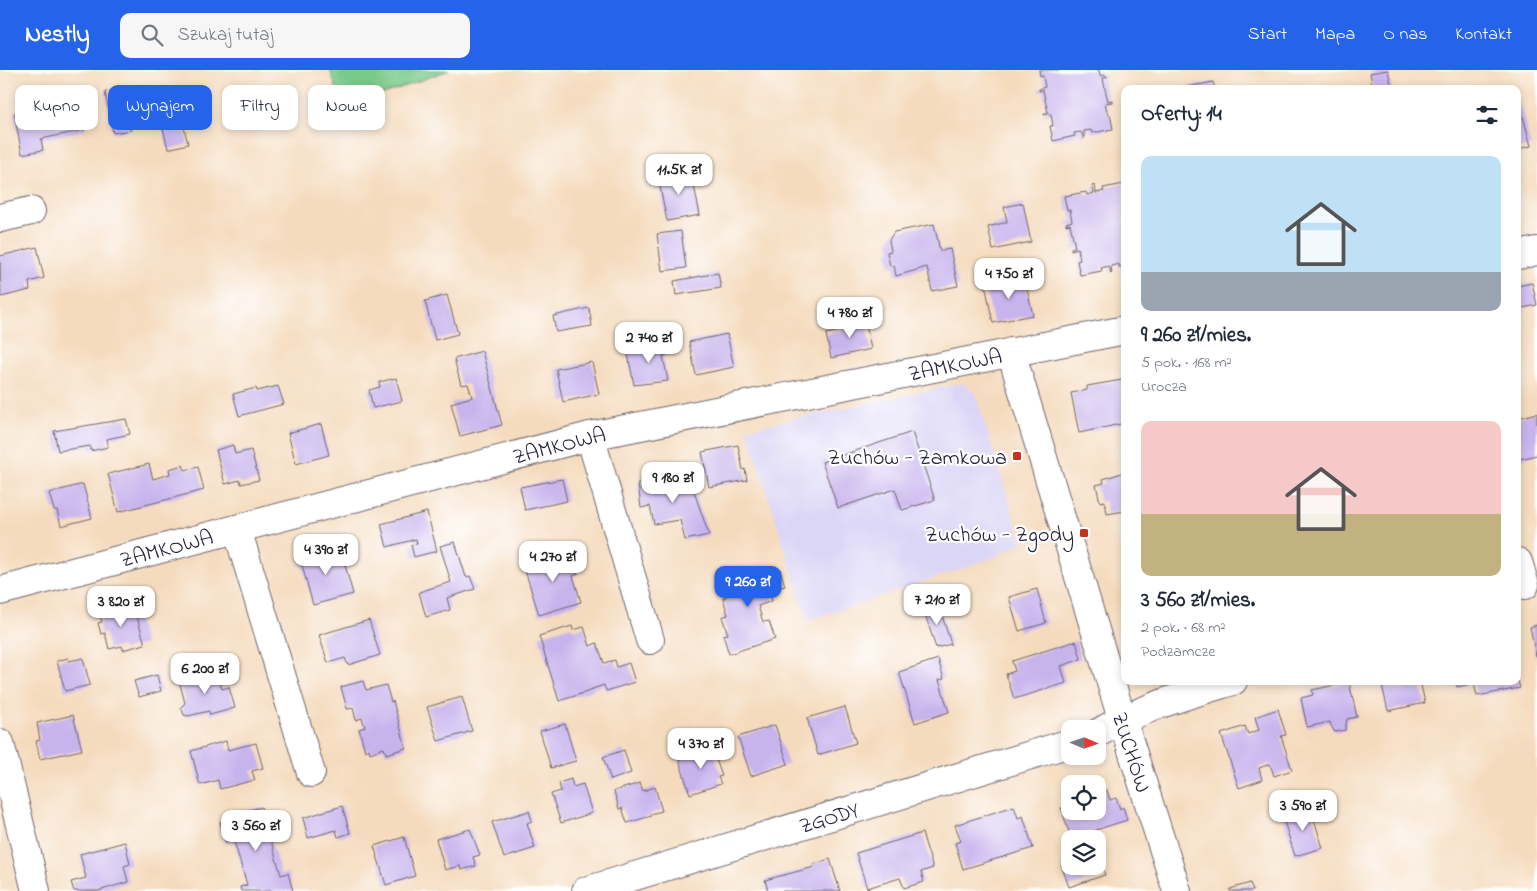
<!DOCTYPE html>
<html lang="pl">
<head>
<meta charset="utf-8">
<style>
  :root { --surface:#fff; --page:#f6f6f7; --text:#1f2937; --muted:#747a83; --accent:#2563eb }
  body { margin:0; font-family:"Indie Flower",sans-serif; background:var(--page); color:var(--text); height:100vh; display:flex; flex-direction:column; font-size:19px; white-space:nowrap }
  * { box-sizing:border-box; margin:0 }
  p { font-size:16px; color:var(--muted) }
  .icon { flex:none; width:28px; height:28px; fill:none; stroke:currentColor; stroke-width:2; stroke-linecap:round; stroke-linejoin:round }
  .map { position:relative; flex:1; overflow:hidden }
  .panel { position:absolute; left:1121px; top:15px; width:400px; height:600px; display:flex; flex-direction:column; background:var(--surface); border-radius:10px; box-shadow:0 2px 8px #0003 }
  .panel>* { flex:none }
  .hud { position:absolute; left:15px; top:15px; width:475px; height:45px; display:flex; gap:10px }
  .needle { width:32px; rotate:92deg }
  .buttons { position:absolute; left:1061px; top:650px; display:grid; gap:10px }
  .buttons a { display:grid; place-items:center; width:45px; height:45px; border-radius:10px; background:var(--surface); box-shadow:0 2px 8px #0003; font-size:25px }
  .price { position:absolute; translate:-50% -42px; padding:0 11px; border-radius:10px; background:#fff; color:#222; font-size:16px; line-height:32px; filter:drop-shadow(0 1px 2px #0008) }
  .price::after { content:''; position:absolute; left:50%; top:30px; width:15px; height:11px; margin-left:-8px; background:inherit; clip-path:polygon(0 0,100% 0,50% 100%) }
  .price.current { background:var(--accent); color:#fff }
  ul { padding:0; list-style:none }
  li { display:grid; align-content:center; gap:10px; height:265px; padding:0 20px }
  li span { display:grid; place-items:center; height:155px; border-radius:10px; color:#555 }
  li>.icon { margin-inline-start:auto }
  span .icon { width:90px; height:90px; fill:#fffc; stroke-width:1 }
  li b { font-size:21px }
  h2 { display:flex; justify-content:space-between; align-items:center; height:60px; padding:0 20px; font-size:21px }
  .tag { padding:0 18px; border-radius:10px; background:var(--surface); box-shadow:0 2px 8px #0003; font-size:18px; line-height:45px }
  .tag.current { background:var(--accent); color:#fff }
  header { display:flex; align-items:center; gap:30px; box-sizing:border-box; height:70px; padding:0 25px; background:var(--accent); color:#fff }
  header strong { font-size:24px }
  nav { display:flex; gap:28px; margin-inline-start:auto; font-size:18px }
  .search { width:350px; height:45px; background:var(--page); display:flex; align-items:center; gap:12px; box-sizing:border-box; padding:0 18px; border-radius:10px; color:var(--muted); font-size:19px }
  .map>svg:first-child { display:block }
  .built { fill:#dcd6f6 }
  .green { fill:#79c98a; stroke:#4e7662 }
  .building { fill:#c8b4ed }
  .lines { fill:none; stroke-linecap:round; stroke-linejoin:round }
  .minor-casing { stroke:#6c6369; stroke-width:30 }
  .minor { stroke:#fff; stroke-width:28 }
  .poi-dot { fill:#c8321e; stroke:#fff; stroke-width:2 }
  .labels { text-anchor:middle; stroke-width:4.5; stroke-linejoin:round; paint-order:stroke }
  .street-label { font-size:22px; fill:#22223b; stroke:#fff }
  .poi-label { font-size:22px; fill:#22223b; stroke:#fff; text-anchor:end }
</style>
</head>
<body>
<header>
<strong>Nestly</strong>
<div class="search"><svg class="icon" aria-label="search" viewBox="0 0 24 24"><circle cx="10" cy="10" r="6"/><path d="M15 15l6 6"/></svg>Szukaj tutaj</div>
<nav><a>Start</a><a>Mapa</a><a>O nas</a><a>Kontakt</a></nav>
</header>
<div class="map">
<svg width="1537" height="821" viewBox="0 0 1537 821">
  <rect width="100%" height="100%" fill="#fff"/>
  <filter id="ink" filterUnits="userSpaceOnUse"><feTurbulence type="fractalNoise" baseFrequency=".02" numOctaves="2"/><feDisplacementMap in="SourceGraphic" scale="10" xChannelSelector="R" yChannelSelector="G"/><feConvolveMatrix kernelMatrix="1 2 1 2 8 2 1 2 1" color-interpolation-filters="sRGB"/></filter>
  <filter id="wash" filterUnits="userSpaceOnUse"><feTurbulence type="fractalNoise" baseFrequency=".0096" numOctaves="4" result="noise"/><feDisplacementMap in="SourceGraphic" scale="20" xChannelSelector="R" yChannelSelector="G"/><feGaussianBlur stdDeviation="1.12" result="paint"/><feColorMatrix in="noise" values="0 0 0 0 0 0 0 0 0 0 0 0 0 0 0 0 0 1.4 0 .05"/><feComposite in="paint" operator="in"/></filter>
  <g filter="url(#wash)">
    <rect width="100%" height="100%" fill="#f5dbbe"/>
    <!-- built -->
    <polygon class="built" points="962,313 975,322 1022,473 990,489 808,551 747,359"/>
    <!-- green -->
    <polygon class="green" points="330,0 449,0 343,39"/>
    <g id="blocks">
      <!-- building -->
      <g class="building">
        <polygon points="1039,0 1099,0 1100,6 1106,5 1107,7 1103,8 1105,19 1108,31 1112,30 1112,32 1105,33 1108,45 1110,44 1113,59 1092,63 1091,60 1084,61 1084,69 1081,62 1074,63 1075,66 1053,71 1050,56 1053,56 1051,44 1044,45 1044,43 1048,43 1043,20 1039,21 1039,19 1045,17 1043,6 1040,6"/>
        <polygon points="1388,0 1392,19 1373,19 1370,3"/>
        <polygon points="1213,12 1215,19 1182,19 1182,18"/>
        <polygon points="123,19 131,60 113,63 105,22"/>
        <polygon points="1518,28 1531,76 1518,79"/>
        <polygon points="177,29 188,74 168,79 157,34"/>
        <polygon points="66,33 67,38 81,35 85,60 41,69 43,80 22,84 14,43"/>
        <polygon points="691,101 700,145 667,151 658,107"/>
        <polygon points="1124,114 1125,196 1119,197 1119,194 1111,196 1112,203 1111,204 1109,196 1101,198 1102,201 1080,205 1077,191 1080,190 1078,178 1071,180 1071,178 1075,177 1070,154 1066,155 1066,153 1072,151 1070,140 1067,140 1064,126 1086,122 1087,125 1094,123 1092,116 1095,115 1096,123 1104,121 1103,118"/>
        <polygon points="1023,133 1031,172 993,180 988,157 1007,152 1004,137"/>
        <polygon points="934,154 940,181 950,179 958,216 932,221 927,197 896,206 894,195 890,196 887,182 891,181 889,170 894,162"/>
        <polygon points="681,161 686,198 662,201 657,164"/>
        <polygon points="37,177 44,208 29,212 30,220 1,227 0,186"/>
        <polygon points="718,203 721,218 676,225 674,211"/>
        <polygon points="1024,206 1033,245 993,253 985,214"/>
        <polygon points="1532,213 1537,235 1518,239 1518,216"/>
        <polygon points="447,225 458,264 435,270 425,231"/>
        <polygon points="589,238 592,256 556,262 553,246"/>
        <polygon points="864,245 871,279 831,288 826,264 852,258 849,247"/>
        <polygon points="727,264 734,297 696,305 689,272"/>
        <polygon points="667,273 669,284 663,286 668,311 634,315 627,280"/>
        <polygon points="482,281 502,355 460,366 451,333 472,327 468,314 461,315 454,289"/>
        <polygon points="592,292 599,324 563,332 556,299"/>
        <polygon points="396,308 402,331 373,338 369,320 380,317 379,312"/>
        <polygon points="1122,310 1123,313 1125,313 1125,353 1079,363 1071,323 1087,320 1087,316"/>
        <polygon points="278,316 284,334 239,346 233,324 256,318 257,321"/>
        <polygon points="1537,343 1537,385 1520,389 1518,381 1518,348"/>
        <polygon points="126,349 130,364 107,369 108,377 91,381 90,376 58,381 54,361"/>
        <polygon points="321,354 329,385 296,394 288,363"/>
        <polygon points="912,362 935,430 902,440 895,419 838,438 822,392"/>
        <polygon points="233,375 235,384 251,380 259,410 241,414 240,410 225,414 216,380"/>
        <polygon points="738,375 743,400 745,399 747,410 709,417 702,382"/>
        <polygon points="149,394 153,409 170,404 169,399 183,395 185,400 198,397 204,420 118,442 108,404"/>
        <polygon points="676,400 680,418 692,416 709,465 685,470 680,450 654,454 650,436 641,438 638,413 662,408 661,403"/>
        <polygon points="1125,402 1125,441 1107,444 1105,431 1100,432 1096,415 1104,413 1103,409"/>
        <polygon points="562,409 567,431 525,440 520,417"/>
        <polygon points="83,414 92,448 61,456 57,440 54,440 49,423"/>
        <polygon points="427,442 437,481 414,487 411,475 417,474 416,469 387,477 381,454"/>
        <polygon points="455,472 466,507 470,506 475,519 447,528 450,540 426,547 419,522 451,512 440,476"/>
        <polygon points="340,477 353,524 313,535 300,488"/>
        <polygon points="570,482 578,504 573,506 581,532 539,545 524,497"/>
        <polygon points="757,497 760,505 780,499 785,516 769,521 772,531 758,536 763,552 769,551 775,569 729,584 723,565 728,564 722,547 728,545 723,528 726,527 721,508"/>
        <polygon points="1037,519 1046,553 1019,561 1009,527"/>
        <polygon points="938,533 951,574 936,578 923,538"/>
        <polygon points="114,534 116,542 134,537 145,574 123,580 122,576 109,579 105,563 101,564 98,553 102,552 98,539"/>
        <polygon points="369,550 380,585 348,595 345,588 328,593 319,565"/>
        <polygon points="1537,555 1537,586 1536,586 1530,557"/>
        <polygon points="572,556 573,560 584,557 590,576 597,573 604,593 615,590 617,597 629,593 635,612 606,621 604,615 592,619 593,620 559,631 539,566"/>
        <polygon points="1076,571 1081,589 1061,596 1066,613 1014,629 1006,604 1015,601 1012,591"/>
        <polygon points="68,588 69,591 83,588 90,615 65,621 57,591"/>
        <polygon points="938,589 944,609 939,610 949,642 915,653 899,602"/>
        <polygon points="216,600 222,619 229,617 235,638 210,645 209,641 188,646 184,645 181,637 185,633 179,610"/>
        <polygon points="157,605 161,621 139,627 134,611"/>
        <polygon points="363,611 366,620 386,615 391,632 393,631 406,678 386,684 384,678 370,683 369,679 365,681 359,659 365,657 362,648 356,650 353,638 347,639 341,617"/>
        <polygon points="1381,611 1420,611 1425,633 1388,641"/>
        <polygon points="1456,611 1518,611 1520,618 1477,626 1474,613 1457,617"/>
        <polygon points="1349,612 1357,647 1347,649 1345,660 1335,662 1331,656 1330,652 1307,657 1301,628 1313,625 1312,620"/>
        <polygon points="462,627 472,661 438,671 427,637"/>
        <polygon points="845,637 856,673 818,685 807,648"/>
        <polygon points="1278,639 1286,665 1281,666 1292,700 1274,706 1270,694 1259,698 1262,710 1239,718 1221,664 1245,656 1248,664 1259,660 1255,647"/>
        <polygon points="73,645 82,680 40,689 36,671 40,670 37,653"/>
        <polygon points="565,654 576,691 551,698 540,661"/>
        <polygon points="775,655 788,694 751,706 738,667"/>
        <polygon points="226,671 228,680 256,673 263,698 252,701 255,710 220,719 218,710 200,715 191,681"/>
        <polygon points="711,676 722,706 718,707 721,714 690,724 678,687"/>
        <polygon points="624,680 631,703 611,710 603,687"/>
        <polygon points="571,709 573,717 583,714 592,743 561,753 551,724 561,721 559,713"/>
        <polygon points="640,713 643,721 655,717 662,741 650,744 651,746 627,753 622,738 619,739 614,721"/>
        <polygon points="1107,720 1110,730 1116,728 1120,739 1123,737 1127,750 1071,768 1061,738 1070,735 1070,741 1098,741 1098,723"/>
        <polygon points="342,736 350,763 338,767 336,760 308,768 303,748"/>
        <polygon points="1014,736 1018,748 1023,746 1033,778 963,799 955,773 961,771 955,755"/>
        <polygon points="261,737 281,805 288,803 293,821 241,821 240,817 247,815 234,771 226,773 220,752 240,746 239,743"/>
        <polygon points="1310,737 1323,778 1295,786 1282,745"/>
        <polygon points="529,741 532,751 527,753 535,778 504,788 492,752"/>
        <polygon points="470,759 480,785 473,787 476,796 461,800 460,796 445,800 436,769"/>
        <polygon points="922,763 933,798 921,802 924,812 904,818 900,808 867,818 856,783"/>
        <polygon points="404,767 415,806 386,815 374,776"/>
        <polygon points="125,772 130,794 124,796 128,812 98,821 74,821 71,812 86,808 80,784"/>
        <polygon points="1098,783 1105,805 1069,817 1061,795 1070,792 1070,796 1098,796"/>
        <polygon points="830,789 840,821 768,821 765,810 814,797 813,794"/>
        <polygon points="1250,813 1253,821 1230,821 1230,819"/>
      </g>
    </g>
  </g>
  <g filter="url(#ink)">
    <use href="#blocks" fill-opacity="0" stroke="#6c6369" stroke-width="1"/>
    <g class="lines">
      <defs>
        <g id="minor">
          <polyline points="0,148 31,141"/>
          <polyline points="1518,185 1537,181"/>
          <path id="s1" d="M1011,282L1122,649L1177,821"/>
          <polyline points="590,366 650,570"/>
          <polyline points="237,459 311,703"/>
          <polyline points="1518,492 1525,515"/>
          <path id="s2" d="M0,521L590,366L1125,260"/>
          <path d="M1098,663C1140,638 1187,625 1233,611"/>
          <polyline points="0,673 36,821"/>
          <path id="s3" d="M586,821L1070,673"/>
        </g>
      </defs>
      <!-- minor casing -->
      <use href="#minor" class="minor-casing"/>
      <!-- minor -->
      <use href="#minor" class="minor"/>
    </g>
  </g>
  <!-- markers -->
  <g class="poi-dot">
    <rect x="1012" y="381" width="10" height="10" rx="2.5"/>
    <rect x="1079" y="458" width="10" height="10" rx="2.5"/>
  </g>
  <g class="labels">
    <!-- street labels -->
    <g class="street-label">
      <text dy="8" stroke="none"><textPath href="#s2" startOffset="982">ZAMKOWA</textPath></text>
      <text dy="8" stroke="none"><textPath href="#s2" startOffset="578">ZAMKOWA</textPath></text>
      <text dy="8" stroke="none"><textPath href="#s2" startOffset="172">ZAMKOWA</textPath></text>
      <text dy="8" stroke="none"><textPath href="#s1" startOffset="418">ZUCHÓW</textPath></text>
      <text dy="8" stroke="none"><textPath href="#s3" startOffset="254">ZGODY</textPath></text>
    </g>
    <!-- poi labels -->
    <g class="poi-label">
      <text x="1007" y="394">Zuchów - Zamkowa</text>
      <text x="1074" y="471">Zuchów - Zgody</text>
    </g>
  </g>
</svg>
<div class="buttons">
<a><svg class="needle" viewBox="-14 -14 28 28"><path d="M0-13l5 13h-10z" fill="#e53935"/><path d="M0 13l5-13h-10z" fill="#747a83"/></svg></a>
<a><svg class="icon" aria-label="locate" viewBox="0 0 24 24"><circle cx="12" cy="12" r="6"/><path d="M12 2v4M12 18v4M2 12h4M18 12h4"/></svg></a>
<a><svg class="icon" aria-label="layers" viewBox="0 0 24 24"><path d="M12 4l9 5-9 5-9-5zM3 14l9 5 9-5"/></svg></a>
</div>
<b class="price" style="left:679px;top:126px">11.5K zł</b>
<b class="price" style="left:1009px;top:230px">4 750 zł</b>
<b class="price" style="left:850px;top:269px">4 780 zł</b>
<b class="price" style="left:649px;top:294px">2 740 zł</b>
<b class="price" style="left:673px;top:434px">9 180 zł</b>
<b class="price" style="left:326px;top:506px">4 390 zł</b>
<b class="price" style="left:553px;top:513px">4 270 zł</b>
<b class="price current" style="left:748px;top:538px">9 260 zł</b>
<b class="price" style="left:937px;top:556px">7 210 zł</b>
<b class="price" style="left:121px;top:558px">3 820 zł</b>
<b class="price" style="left:205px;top:625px">6 200 zł</b>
<b class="price" style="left:701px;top:700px">4 370 zł</b>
<b class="price" style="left:1303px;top:762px">3 590 zł</b>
<b class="price" style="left:256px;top:782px">3 560 zł</b>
<div class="hud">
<a class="tag">Kupno</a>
<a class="tag current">Wynajem</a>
<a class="tag">Filtry</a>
<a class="tag">Nowe</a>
</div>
<section class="panel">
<h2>Oferty: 14<svg class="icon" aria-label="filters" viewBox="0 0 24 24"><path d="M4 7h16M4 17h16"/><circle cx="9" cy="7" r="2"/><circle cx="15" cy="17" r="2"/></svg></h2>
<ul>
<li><span style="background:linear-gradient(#bfe0f5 75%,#9aa5b1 0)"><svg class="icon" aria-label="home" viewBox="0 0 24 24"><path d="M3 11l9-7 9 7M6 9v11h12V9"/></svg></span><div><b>9 260 zł/mies.</b><p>5 pok. · 168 m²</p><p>Urocza</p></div></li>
<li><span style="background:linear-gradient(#f6c9c9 60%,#c2b280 0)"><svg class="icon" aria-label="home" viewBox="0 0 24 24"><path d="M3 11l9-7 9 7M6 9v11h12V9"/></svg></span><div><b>3 560 zł/mies.</b><p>2 pok. · 68 m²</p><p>Podzamcze</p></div></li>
</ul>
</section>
</div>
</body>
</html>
